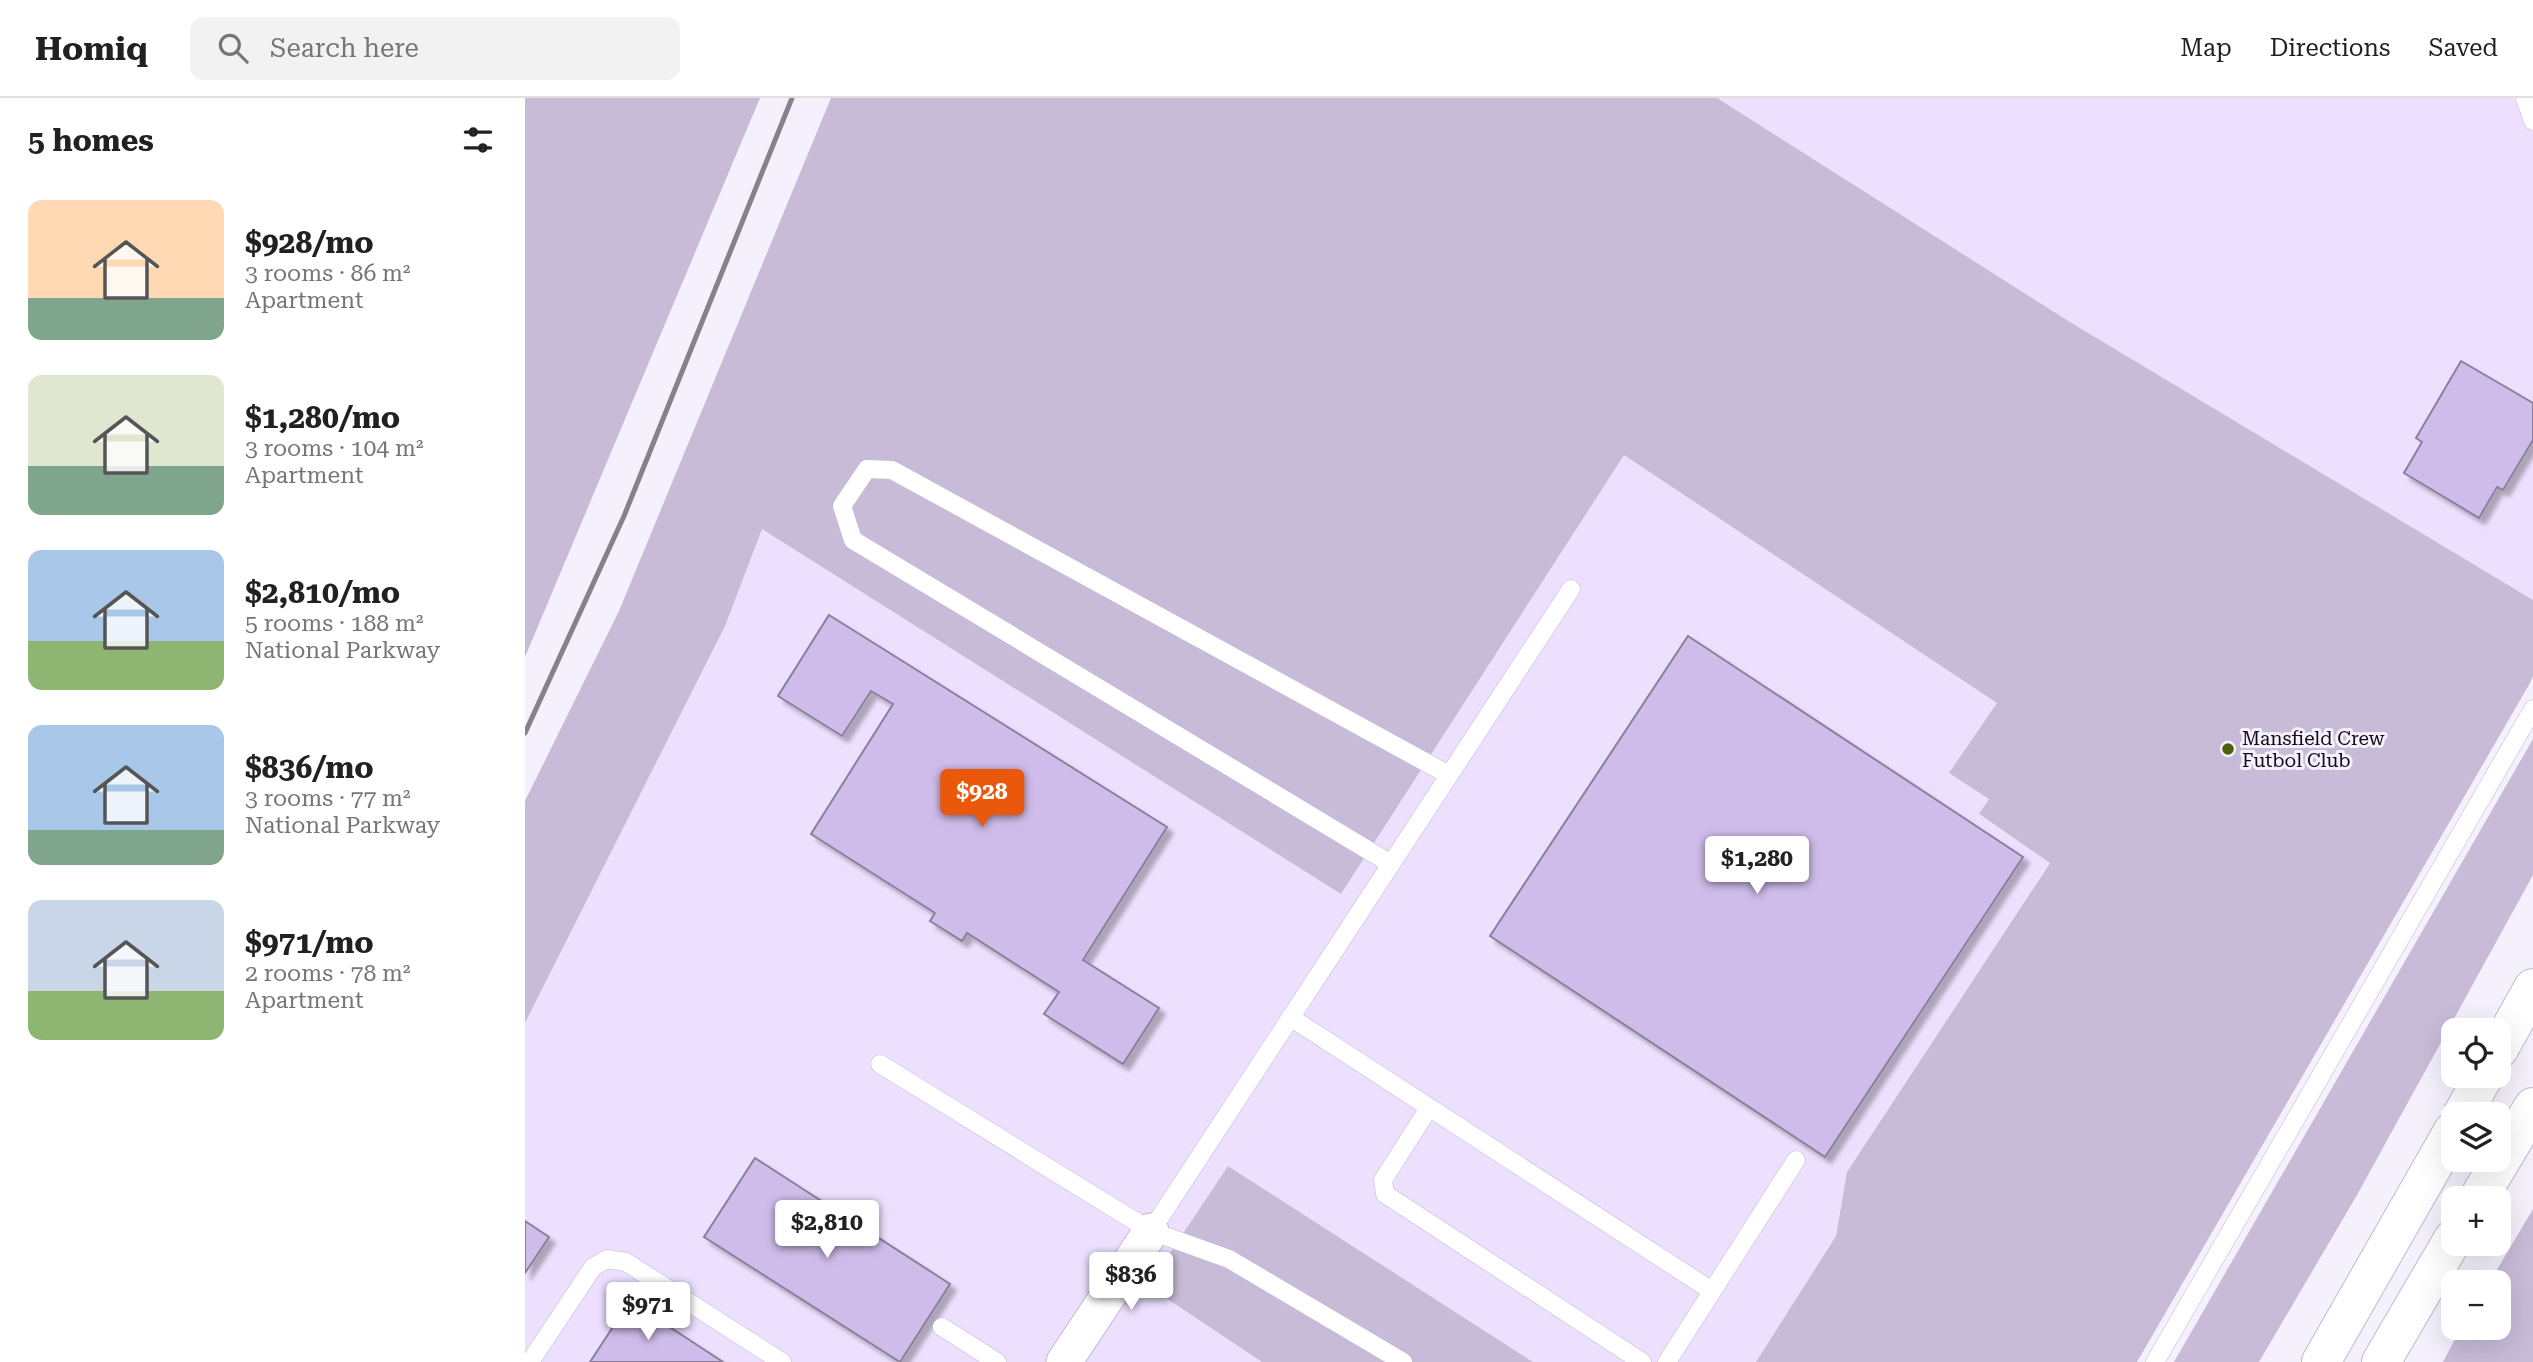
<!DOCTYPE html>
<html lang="en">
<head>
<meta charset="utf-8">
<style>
  :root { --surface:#fff; --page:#f2f2f2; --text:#202124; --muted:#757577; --line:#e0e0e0; --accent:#ea580c }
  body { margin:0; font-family:"Roboto Serif",serif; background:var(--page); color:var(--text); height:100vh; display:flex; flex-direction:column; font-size:26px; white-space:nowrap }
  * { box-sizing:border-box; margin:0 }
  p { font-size:23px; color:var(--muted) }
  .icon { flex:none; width:38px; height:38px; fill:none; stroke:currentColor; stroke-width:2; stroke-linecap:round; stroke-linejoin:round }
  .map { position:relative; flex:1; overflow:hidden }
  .panel { display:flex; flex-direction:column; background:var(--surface); width:525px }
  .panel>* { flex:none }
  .fabs { position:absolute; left:1916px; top:920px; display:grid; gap:14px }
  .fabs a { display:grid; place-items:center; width:70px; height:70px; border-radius:14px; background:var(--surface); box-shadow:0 7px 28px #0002; font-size:35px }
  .price { position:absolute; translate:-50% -60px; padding:0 16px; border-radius:7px; background:#fff; color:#222; font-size:23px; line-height:46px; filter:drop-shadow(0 2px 4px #0008) }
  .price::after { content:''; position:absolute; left:50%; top:42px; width:21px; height:16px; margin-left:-10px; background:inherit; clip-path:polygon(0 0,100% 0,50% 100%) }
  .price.selected { background:var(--accent); color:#fff }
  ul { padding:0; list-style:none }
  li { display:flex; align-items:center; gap:21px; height:175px; padding:0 28px }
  li span { display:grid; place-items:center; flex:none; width:196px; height:140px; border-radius:14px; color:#555 }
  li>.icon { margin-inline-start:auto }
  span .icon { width:84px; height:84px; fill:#fffc; stroke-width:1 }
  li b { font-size:30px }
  h2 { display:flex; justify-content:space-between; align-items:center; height:84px; padding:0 28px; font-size:30px }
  header { display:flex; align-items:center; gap:42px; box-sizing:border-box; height:98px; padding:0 35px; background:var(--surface); border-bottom:2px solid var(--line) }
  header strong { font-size:33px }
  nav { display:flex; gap:38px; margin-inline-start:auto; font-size:24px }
  .search { width:490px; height:63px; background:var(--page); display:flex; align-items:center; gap:18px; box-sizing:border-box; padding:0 24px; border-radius:14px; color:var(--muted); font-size:26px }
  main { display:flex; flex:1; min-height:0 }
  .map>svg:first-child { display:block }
  .built { fill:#ece0fe }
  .green { fill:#c7bbd8 }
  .building { fill:#cfbcea; stroke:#8b809b; stroke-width:2; filter:url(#shadow) }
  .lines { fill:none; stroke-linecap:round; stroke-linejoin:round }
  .lane-casing { stroke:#c3b7d4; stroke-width:19 }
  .street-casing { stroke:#c3b7d4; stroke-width:37 }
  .highway-casing { stroke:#c3b7d4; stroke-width:40 }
  .lane { stroke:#fff; stroke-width:18 }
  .street { stroke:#fff; stroke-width:35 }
  .highway { stroke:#fff; stroke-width:38 }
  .rail { stroke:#86828d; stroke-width:5 }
  .poi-dot { fill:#4c620c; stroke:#f4f0fc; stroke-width:2.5 }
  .labels { text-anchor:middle; stroke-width:6; stroke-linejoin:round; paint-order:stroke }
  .poi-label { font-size:19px; fill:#100c16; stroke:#f4f0fc; text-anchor:start }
</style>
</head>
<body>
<header>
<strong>Homiq</strong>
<div class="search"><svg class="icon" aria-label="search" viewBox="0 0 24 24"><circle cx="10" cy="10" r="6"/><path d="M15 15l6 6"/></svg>Search here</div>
<nav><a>Map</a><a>Directions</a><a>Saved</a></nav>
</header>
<main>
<section class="panel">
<h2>5 homes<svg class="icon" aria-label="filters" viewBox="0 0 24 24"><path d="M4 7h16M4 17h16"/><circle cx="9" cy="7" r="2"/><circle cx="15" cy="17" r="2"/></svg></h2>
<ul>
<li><span style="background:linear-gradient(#ffd9b3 70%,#7fa58c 0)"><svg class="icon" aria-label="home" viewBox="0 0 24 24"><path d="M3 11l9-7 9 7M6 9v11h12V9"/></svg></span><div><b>$928/mo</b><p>3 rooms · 86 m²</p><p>Apartment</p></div></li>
<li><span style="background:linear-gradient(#dfe7d0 65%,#7fa58c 0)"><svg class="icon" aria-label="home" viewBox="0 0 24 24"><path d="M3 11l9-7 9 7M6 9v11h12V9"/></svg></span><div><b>$1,280/mo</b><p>3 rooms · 104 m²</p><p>Apartment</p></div></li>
<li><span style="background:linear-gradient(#a9c7e8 65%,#8fb573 0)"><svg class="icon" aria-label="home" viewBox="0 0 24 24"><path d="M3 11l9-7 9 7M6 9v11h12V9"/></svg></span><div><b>$2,810/mo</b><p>5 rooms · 188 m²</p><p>National Parkway</p></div></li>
<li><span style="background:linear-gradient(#a9c7e8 75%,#7fa58c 0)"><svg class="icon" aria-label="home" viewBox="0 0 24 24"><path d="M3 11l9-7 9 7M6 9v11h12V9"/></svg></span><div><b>$836/mo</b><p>3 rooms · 77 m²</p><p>National Parkway</p></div></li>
<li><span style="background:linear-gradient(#c9d6e8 65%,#8fb573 0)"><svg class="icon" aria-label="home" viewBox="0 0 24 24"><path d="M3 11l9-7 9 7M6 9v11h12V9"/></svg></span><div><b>$971/mo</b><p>2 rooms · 78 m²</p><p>Apartment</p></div></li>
</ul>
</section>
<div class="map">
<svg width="2008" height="1264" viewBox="0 0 2008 1264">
  <defs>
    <filter id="shadow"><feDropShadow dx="6" dy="6" stdDeviation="2" flood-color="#0004"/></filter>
  </defs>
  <rect width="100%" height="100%" fill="#f4f0fc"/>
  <!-- built -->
  <g class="built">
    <polygon points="1192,0 2008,0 2008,502 1545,224"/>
    <polygon points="1099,356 1472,605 1465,701 1454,717 1525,764 1322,1074 1311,1138 1231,1264 1008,1264 703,1068 623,1188 737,1264 0,1264 0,925 200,528 237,430 816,796"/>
  </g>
  <!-- green -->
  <g class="green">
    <polygon points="0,0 235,0 0,559"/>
    <polygon points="306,0 1192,0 1545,224 2008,502 2008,578 2005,585 1612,1264 1231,1264 1311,1138 1322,1074 1525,765 1454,716 1464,701 1424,675 1472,605 1099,357 816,796 237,431 200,528 0,925 0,703 94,513"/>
    <polygon points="2008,641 2008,777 1832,1097 1734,1264 1649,1264"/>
    <polygon points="703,1068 1008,1264 737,1264 623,1188"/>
    <polygon points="2008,1111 2008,1264 1918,1264 1936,1230 1974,1230 1974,1185 1964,1185"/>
  </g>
  <!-- building -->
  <g class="building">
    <polygon points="1936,263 2008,305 2008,342 1978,392 1972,389 1954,420 1879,375 1897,344 1891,340"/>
    <polygon points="304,517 642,729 558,862 634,910 598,966 519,916 534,894 442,835 437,843 405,823 410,815 286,736 368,606 346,593 317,638 253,598"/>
    <polygon points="1163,538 1498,759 1300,1059 965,838"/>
    <polygon points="230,1060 425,1186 375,1264 179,1139"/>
    <polygon points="0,1123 24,1139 0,1175"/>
    <polygon points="105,1203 198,1264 65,1264"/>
  </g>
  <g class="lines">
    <defs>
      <g id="lane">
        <polyline points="2000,0 2008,23"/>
        <polyline points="866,766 328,442 317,408 342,371 367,372 924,677"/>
        <polyline points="765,919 1187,1193"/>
        <polyline points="355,966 626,1133 704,1161 878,1264"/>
        <polyline points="904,1010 858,1082 860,1096 1117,1264"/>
        <polyline points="626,1133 1046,491"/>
        <polyline points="417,1229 472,1264"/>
        <polyline points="5,1264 68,1169 82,1161 101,1164 257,1264"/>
        <polyline points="1142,1264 1271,1062"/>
        <polyline points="1630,1264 2008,611"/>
      </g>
      <polyline id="street" points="539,1264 626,1133"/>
      <g id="highway">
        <polyline points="1974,951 2008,890"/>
        <polyline points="1937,1017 1959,978"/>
        <polyline points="1953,1101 2008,1009"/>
        <polyline points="1796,1264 1928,1033"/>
        <polyline points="1856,1264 1928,1141"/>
      </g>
    </defs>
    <!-- lane casing -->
    <use href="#lane" class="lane-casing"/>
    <!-- street casing -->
    <use href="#street" class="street-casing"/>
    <!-- highway casing -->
    <use href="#highway" class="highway-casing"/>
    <!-- lane -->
    <use href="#lane" class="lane"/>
    <!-- street -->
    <use href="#street" class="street"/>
    <!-- highway -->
    <use href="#highway" class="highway"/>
    <!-- rail -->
    <polyline class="rail" points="0,635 99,418 267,0"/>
  </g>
  <!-- markers -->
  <circle class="poi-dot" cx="1703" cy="651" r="7"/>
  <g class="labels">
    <!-- poi labels -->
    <g class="poi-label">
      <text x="1717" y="647">Mansfield Crew<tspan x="1717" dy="22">Futbol Club</tspan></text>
    </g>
  </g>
</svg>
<div class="fabs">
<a><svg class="icon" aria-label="locate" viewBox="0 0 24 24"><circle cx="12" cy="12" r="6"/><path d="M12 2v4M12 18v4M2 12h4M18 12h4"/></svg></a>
<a><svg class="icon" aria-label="layers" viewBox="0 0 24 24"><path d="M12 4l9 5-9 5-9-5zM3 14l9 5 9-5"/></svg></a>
<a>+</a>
<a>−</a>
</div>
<b class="price selected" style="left:457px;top:731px">$928</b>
<b class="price" style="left:1232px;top:798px">$1,280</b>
<b class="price" style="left:302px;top:1162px">$2,810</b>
<b class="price" style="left:606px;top:1214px">$836</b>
<b class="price" style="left:123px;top:1244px">$971</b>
</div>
</main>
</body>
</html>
